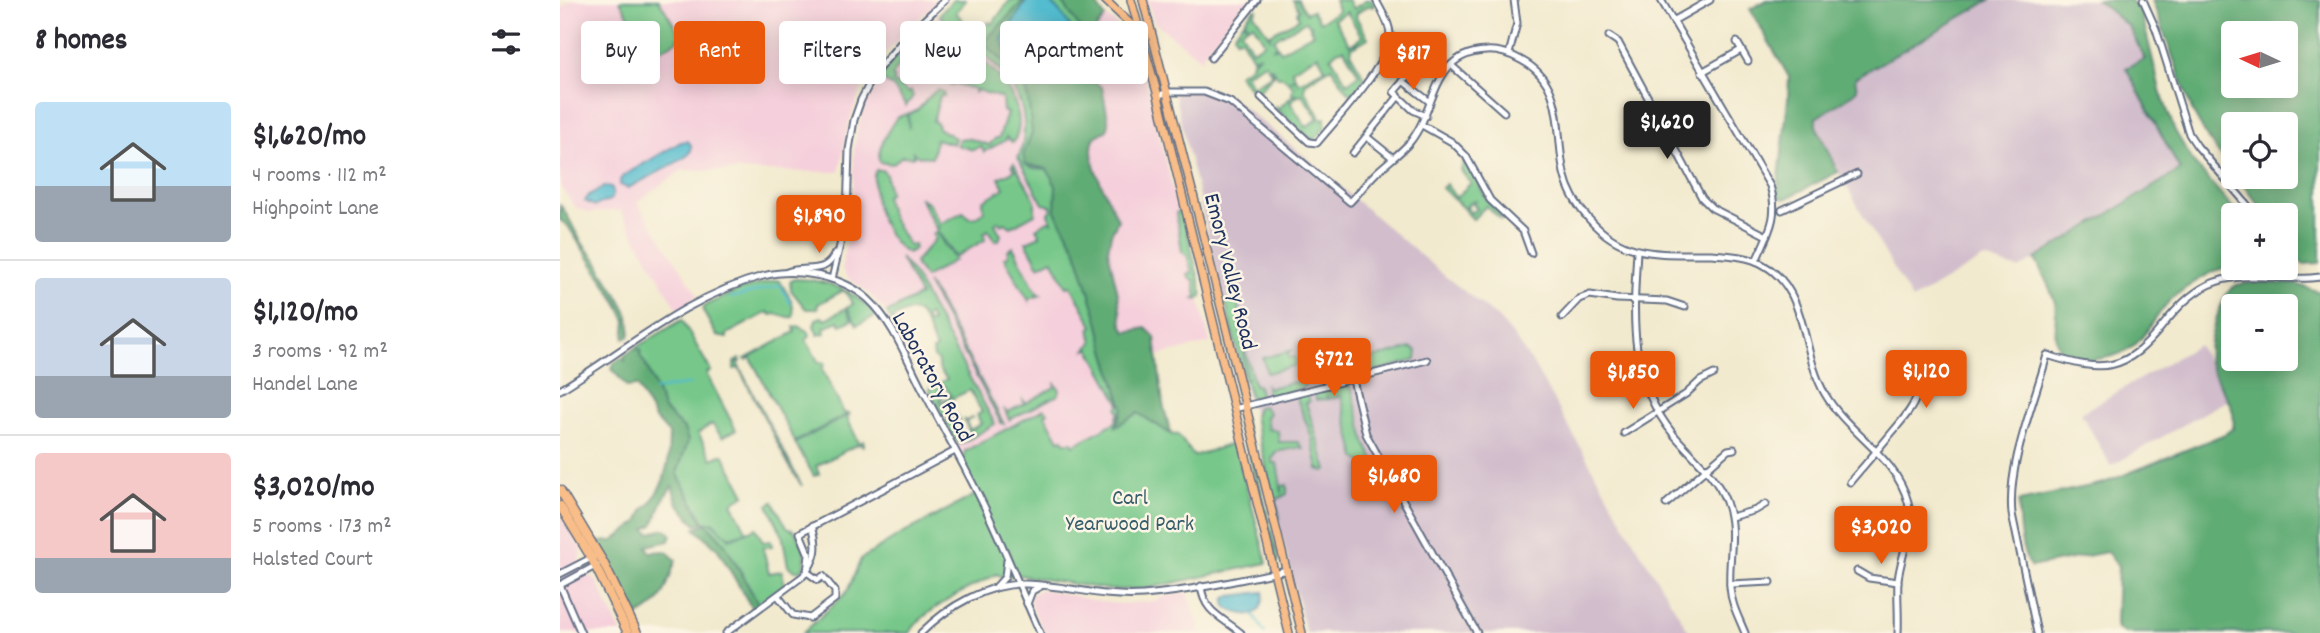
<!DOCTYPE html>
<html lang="en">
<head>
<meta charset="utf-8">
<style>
  :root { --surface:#fff; --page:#f7f7f7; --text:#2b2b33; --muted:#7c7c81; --line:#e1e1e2; --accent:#ea580c }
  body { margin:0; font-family:Dekko,sans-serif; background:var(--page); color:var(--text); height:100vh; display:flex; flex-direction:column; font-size:26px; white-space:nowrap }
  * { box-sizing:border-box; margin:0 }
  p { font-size:23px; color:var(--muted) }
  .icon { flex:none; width:38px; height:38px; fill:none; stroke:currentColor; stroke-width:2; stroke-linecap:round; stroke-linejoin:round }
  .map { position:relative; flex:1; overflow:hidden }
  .sheet { display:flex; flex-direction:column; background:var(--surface); width:560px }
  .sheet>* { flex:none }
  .hud { position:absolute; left:21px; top:21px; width:665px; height:63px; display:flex; gap:14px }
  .needle { width:46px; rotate:274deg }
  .fabs { position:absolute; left:1661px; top:21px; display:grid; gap:14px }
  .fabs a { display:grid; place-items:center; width:77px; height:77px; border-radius:7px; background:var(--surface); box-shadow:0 4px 18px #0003; font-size:35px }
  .price { position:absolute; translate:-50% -60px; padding:0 16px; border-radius:7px; background:var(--accent); color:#fff; font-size:23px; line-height:46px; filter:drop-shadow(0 2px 4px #0008) }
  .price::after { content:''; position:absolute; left:50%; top:42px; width:21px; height:16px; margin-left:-10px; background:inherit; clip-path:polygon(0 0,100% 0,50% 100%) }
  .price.selected { background:#222; color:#fff }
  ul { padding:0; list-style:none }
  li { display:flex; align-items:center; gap:21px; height:175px; padding:0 35px }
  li+li { border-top:2px solid var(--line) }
  li span { display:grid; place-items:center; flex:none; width:196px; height:140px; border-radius:7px; color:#555 }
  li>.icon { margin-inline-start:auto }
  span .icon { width:84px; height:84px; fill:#fffc; stroke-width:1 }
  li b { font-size:30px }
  h2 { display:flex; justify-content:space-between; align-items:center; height:84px; padding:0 35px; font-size:30px }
  .tag { padding:0 24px; border-radius:7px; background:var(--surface); box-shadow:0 4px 18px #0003; font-size:24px; line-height:63px }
  .tag.selected { background:var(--accent); color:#fff }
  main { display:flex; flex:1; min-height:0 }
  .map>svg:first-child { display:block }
  .built { fill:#f5cfdb }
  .industrial { fill:#d1bdcc }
  .green { fill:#76c789; stroke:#487b74; stroke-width:2; fill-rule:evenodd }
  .forest { fill:#60ac75; stroke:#3e6e6a; stroke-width:2; fill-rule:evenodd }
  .water { fill:#52bccf; stroke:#367696; stroke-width:2 }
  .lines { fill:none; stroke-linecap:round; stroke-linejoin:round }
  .stream { stroke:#52bccf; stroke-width:2 }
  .minor-casing { stroke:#667085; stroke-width:9 }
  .major-casing { stroke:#667085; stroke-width:10 }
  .highway-casing { stroke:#667085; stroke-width:11 }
  .minor { stroke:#fff; stroke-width:5 }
  .major { stroke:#f8bd88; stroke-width:7 }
  .highway { stroke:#f8bd88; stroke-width:8 }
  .labels { text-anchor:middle; stroke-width:5; stroke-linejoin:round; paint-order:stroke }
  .street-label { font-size:23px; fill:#1b2f5e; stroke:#fcf5e5 }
  .park-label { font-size:23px; fill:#365d6b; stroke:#fcf5e5 }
</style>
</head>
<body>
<main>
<section class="sheet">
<h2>8 homes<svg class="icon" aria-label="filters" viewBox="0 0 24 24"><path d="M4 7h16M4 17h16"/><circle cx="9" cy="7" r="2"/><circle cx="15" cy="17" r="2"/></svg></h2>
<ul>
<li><span style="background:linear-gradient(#bfe0f5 60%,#9aa5b1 0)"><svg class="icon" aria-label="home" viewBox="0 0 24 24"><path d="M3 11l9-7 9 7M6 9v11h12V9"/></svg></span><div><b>$1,620/mo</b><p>4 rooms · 112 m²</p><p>Highpoint Lane</p></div></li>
<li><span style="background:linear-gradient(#c9d6e8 70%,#9aa5b1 0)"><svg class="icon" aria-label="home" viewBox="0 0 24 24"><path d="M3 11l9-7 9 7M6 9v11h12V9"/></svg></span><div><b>$1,120/mo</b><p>3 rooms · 92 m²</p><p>Handel Lane</p></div></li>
<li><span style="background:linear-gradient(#f6c9c9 75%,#9aa5b1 0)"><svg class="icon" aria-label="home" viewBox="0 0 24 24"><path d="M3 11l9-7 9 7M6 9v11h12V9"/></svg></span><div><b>$3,020/mo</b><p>5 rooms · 173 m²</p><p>Halsted Court</p></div></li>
</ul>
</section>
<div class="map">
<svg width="1760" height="633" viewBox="0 0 1760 633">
  <rect width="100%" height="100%" fill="#fcf5e5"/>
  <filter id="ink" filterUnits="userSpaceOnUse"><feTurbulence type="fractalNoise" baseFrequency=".0143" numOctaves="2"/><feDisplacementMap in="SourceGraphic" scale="14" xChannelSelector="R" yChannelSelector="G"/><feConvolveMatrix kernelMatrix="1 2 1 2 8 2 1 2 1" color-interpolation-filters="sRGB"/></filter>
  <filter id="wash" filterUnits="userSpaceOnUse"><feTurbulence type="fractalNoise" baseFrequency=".00686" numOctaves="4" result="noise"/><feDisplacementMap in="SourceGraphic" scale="28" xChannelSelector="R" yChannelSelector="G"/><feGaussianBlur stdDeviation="1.57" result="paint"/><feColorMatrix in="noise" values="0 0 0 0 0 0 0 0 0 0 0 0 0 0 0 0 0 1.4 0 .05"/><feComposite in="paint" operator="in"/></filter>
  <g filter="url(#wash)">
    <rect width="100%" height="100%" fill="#f2eace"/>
    <!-- built -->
    <g class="built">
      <polygon points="13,0 378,0 324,54 302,80 303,84 288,125 279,172 122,170 77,202 138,295 118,310 60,210 30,213 15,207 0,186 0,8"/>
      <polygon points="587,0 694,0 688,7 683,4 643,54 642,60 594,22"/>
      <polygon points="384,9 463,84 473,168 597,402 556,426 493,458 405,451 403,458 395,442 401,444 435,424 350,269 342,261 360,295 327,313 310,294 288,278 282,269 283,258 293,217 294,150 298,128 307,102 322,79 322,74 334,60"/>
      <polygon points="545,17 553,21 567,37 583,68 650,343 596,356 597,351 582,328 566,332 562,324 558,294 548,250 551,234 558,220 539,180 531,149 535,137 549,124 542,87 537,85 529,73 523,46"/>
      <polygon points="0,514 22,550 18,561 25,576 30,576 36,580 61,633 0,633"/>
      <polygon points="482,589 541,602 560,604 596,601 602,597 627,593 642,633 484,633 472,607 470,597 472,594"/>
    </g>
    <!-- industrial -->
    <g class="industrial">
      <polygon points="1430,0 1537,0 1569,27 1585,59 1566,69 1620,170 1459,269 1424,258 1352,300 1242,109"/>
      <polygon points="644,86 667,94 748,159 886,277 936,316 951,333 973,364 1076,545 1130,633 746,633 693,418 693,411 687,395 617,105 614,88"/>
      <polygon points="1638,345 1669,399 1551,466 1521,413"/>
    </g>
    <!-- green -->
    <g class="green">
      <polygon points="63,0 99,0 119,33 118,40 91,55 60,1"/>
      <path d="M393,0H406L396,13L403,20L401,24L417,36L429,22L432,24L450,0H464L424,43C453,69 475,90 472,132C471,144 462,151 465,164L473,168L487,169L496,186L495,211L515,247L537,317L546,353L563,408L556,425L578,413L611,434L618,435L634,456L675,443L707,563L585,589L551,590L458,575L442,577L437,574C414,586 361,610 350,633H243L287,592L301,559L340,535L417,494L400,459L403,458L405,451L484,409L488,412L485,415L499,440L503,439L505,442H512L514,445L557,421L556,418L559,413L557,408L560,404L530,349L526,350L533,342L530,329L533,326L511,286L507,287L492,259L479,266L466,242L480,236L476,228L488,221L492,222L488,214L492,209L491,206L483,204L458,158C464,145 465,134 464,121C460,73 411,47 380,16L382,11Z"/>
      <polygon points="489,0 501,0 519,27 519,41 511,63 499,77 476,88 470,82 479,79 510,26"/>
      <path d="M733,0H738L746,13L752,10L760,22L778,11L775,0H788L793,9L799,5L801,7L800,5L805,0H812L815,5L812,7L810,5L797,13L796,17L808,38L798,44L796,42L797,45L792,47L791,54L805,78L791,96L771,67L746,83L744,89L761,119L765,118V127L756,139L749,138L715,108V106L719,108L733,95L731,91L734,87L723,77H718L711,67L708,68L705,63L685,74L692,86L712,75L709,69L711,68L714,75L696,93L691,90L678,74L691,66L692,61L700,55L693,58L681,38L676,39L674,34L684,21L687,27L681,31L692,50L705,43L693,24L688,26L685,20L694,9H697L694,14L710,37V34L739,19L737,12L739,10ZM787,12L802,37L790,45L774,19ZM746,21L750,26L752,25L750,27L753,33L721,51L718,47L712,49L717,45L714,39ZM784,49L799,75L787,83L771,57L777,51ZM758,55L765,68L739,83L736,78L729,81L735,77L732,70ZM738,93L735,95L737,97L742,94L758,119L746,127L730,102L735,98L734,95Z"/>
      <path d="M375,21L404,47L397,56L394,53L396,50L374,35L360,43L346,62L342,61L332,76L335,79L333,82L349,93L351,91L353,96L346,106L334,88L323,80L322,75C332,60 360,27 375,21Z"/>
      <path d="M410,53C437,66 471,110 454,141L452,142L446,137V140L424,152L421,146L413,150L397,145L399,139L407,138L429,145L436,138H439L447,113L443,111L442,98L417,90L414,94L415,90L394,83L392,86L390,85L392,76Z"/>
      <path d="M378,90L383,92L384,96H380L373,121L377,123L378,128L395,138L393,144L376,139L372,157L357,156L353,152L354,157L342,156L333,164L319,162C317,147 329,129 337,117L347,114L349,129L348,114C362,112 365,96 378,90Z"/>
      <polygon points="903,162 908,164 927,200 941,214 941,219 926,206 913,219 905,211 908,208 911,213 917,209 913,203 915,201 911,202 904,209 882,188 886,184 896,198 911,183 901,171"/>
      <path d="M454,163L475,200V214L451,227L445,223L441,225L438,221L435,224L441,235L439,240L435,241L428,230L424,233L425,240L395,257C390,247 382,239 376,229L380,227L376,228L360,198L368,202L380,224L403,212L410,218L417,217L424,211L423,201L444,188L439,178L455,170L452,165Z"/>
      <path d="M322,170L326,174L329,194L325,196L332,218L349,246L354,244L355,249L347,253C322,237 312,203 314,175L316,170Z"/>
      <polygon points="622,209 642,293 641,297 637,300 634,299 637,297 634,280 629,278 628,273 632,273 627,255 622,252 616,213"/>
      <polygon points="376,232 395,260 365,278 356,266 355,262 375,239 373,234"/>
      <polygon points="453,247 477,293 481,295 469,299 469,301 444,258 448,256 448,250"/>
      <path d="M340,258L353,273L435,424L401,444L397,443L385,421L397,415L400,420L394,424L403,438L410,433L404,419L406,421L413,417L406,422L410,430L421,424L417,415L422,412L410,390L385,402L384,400L391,396L385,386L378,390L382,399L380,400L390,414L383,417L369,389L387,379L380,371L377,360L374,358L373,351L376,349L366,325L372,322L369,315L365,317L367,322L365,323L360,314C349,308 343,312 333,318L348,350L327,313L360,295Z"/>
      <path d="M234,279C266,279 296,290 316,316L297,325L287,308L293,304L284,290L258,304L257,309H246L231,290L230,282Z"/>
      <path d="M216,280L220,281C226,292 236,304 233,317C226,319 219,312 211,315L208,312L167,334V338L157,336L143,311L144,306L178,290Z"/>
      <polygon points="367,283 377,298 444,424 441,423"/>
      <polygon points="672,298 677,301 682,319 678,322 683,340 687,341 682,343 686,377 683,343 688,342 684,345 694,385 698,385 700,394 698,399 691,398 685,380 688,378 684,379 665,301"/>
      <polygon points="286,308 292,320 281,325 278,321 264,328 265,333 258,335 254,326 256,319 262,317 265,320"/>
      <path d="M122,320L151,371L147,373V375L176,430L162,437L152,424L138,433L152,459L163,454L185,495L172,503L187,532C167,541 167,536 153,522H144L117,473L128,441L124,429L104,410L86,365L80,356V350L75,348Z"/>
      <polygon points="238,326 249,332 250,336 246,340 259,363 263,362 265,364 262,369 284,413 290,413 235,442 190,357 187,360 185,359 235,332 234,327"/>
      <polygon points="851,348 857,351 856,360 812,372 807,369 809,359"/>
      <polygon points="733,350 728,353 729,358 735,357 737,365 707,373 703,358"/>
      <polygon points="799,357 803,369 801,374 773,381 766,380 762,368 765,366"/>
      <polygon points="180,359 181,362 177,363 242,486 227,462 179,368 174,369 174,362"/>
      <polygon points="743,369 745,381 744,388 709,396 707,395 706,385 709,388 739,381 738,377 743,376"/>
      <polygon points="495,383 500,390 498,395 449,420 445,410 448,412 464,404 463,400 466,403 495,387"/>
      <polygon points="784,384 792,390 806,444 814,460 812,463 805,464 796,458 781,396 768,399 766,395 767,399 756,400 755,392"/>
      <polygon points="746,394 750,401 746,403 767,470 764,471 758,469 751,435 736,396"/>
      <polygon points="703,406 709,413 706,417 708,429 718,431 719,442 738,442 744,450 741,447 715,452 715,456 712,458 713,463 717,463 722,493 722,486 727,485 727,494 716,500 720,518 718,518 694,417 697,407"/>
      <polygon points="290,414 287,418 299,443 304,441 304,446 298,444 256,466 259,474 254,476 235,443"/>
      <polygon points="680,415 683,417 719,561 715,562"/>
      <path d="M213,502L227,527L234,530C242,543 250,555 242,570L235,571L228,566L222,534L208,505Z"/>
      <polygon points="151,522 170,539 196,528 203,542 211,541 212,546 203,548 209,573 222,571 225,587 199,606 182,573 160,538 146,523"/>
    </g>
    <!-- forest -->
    <g class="forest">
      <path d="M464,0H467L442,39L448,53L477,88L499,77L511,63L519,41V27L501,0H533L545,17L523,46C526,61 527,80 542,87L549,124L547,130L535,137C523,159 550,199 558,220L551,234L548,250L558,294L562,324L566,332L586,328L595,337L603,404L611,434L578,413L556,426L563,408L546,353L537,317L515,247L495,211L496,186L487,169L465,164L463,155L472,133L467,91L444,62L423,43Z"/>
      <polygon points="1207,0 1430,0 1295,78 1297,89 1292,95 1256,118 1256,126 1278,172 1225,199 1217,196 1228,99 1229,77 1190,9"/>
      <path d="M1537,0H1570L1581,11L1600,90L1615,131L1634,163L1679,215H1673V266C1655,267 1616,292 1605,306C1594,319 1585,338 1571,348C1555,359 1508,369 1498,346C1492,333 1498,316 1495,303C1491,288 1482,273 1475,259L1620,170L1566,68L1585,59L1569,27Z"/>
      <path d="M1592,0H1760V263L1743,264C1727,252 1726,234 1726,215H1707L1677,177H1726V124H1673V172L1648,139L1633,112ZM1673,33H1726V86H1673Z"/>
      <path d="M0,205C11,218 15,235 26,248C32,256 40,261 42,271C53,290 75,313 69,337L64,338L66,321L58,304L8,226L0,220Z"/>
      <path d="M1696,282L1736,284L1760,292V633H1565L1557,629L1556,624L1558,566L1547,552L1471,567C1460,552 1458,520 1459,501L1544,483L1665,434L1673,428C1678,402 1655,385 1649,362C1646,347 1660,301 1670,290C1676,283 1687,283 1696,282ZM1673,306H1726V359H1673Z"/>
      <path d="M75,348L81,350L80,356L86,365L104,410L124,429L128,441L117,473L143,522L136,525L117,502L112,486L103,500L93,525L85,529L90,533L105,529L111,534L109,541L87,546L90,552L106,551L116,560C105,589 107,600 78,616L72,611L38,542L53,541L78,522L84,509L91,503L103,481L108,463L109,434L95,419L77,386L67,387L52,369L54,363L61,358L65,361L64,356Z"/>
      <polygon points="146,523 165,544 199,606 193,610 157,548 135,529"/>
    </g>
    <!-- water -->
    <g class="water">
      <path d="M467,0H489C495,8 506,17 510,27C521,50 488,76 470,82L448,53L442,39Z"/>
      <path d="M128,141L131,145C131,150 132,151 128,155C126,158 76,184 68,188L60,185V180L63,176L121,142Z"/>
      <polygon points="46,186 51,187 53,191 52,199 35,206 25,201 29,195"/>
      <path d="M704,592C703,610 697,618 679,613C672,611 669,611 665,604V599L670,596Z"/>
    </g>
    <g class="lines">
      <!-- stream -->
      <g class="stream">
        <polyline points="221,287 231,304"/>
        <polyline points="170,298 221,285"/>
        <polyline points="95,390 130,384"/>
        <polyline points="694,615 705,633"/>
      </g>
    </g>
  </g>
  <g filter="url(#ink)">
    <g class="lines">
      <defs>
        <g id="minor">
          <path d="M1101,0L1210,186C1220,217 1208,233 1196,261"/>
          <polyline points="1583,0 1596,29 1629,134 1637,146 1696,215"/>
          <polyline points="1113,21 1150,0"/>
          <polyline points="1049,36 1058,42 1142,198 1152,208 1207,236"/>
          <polyline points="1177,42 1188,61"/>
          <polyline points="949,54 957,23 954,0"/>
          <polyline points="651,58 697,0"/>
          <polyline points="891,65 944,112"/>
          <polyline points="855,67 834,92 853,110 866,116"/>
          <polyline points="1142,72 1181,50"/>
          <polyline points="843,81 870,102"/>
          <path d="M598,96L607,92H644L670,102L790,202C799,193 806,183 815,174C826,163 840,154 850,142C877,109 871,53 926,51C939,50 950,54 961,60C1006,83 995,132 1004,173C1008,190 1017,206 1029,219C1065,260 1102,253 1151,254C1165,255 1179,255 1193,260C1250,281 1239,350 1265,394C1288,434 1336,456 1348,502C1355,529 1341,554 1338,580C1337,597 1339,615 1338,633"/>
          <path d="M701,97L749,142L757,143C775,121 831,62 830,35C830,23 821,11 816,0"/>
          <polyline points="862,125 892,142 906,156 930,200 963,231 971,253"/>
          <polyline points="807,137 833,158"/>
          <polyline points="793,153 838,97"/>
          <polyline points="1222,210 1297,174"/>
          <path d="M1077,251C1073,319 1068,379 1114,435C1132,456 1157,476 1166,502C1177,531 1168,558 1170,587C1171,604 1179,618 1185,633"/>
          <path d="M227,272C246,265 266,276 275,253"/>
          <polyline points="1720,278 1721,268"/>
          <polyline points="272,279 287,216 289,150 294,120 301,100 315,73 343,40 385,0"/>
          <polyline points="1002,317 1019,299 1030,295 1057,299 1107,301 1125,307"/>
          <polyline points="793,380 806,434 917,633"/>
          <path d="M0,390C66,350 127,296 203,276C236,267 282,276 308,299C333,322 347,360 363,390C384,430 407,470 427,512C446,552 462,593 480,633"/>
          <polyline points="674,409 867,360"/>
          <polyline points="1064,433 1126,394 1140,381 1154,374"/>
          <path d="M1290,482C1303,467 1316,452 1329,436C1347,414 1376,387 1342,365"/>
          <polyline points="1106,504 1168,450 1174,449"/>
          <polyline points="1171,517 1196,510 1206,504"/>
          <polyline points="1297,571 1309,578 1338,582"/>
          <polyline points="247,572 249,555 240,533 395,451"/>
          <polyline points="0,574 33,557"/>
          <polyline points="1170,584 1211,582"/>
          <polyline points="0,585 21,633"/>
          <polyline points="0,585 37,565"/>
          <path d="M641,586C644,613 662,617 681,633"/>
          <polyline points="435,588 445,577 447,560"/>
          <polyline points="218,596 233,615 250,618 275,599 275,591 263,576 258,580 247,572"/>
          <polyline points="467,604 472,591 481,586"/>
          <path d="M166,633L243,576C257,559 259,547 252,526"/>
          <path d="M361,633C387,607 427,583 466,584C506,585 541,598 583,595C630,591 681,580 727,570"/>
          <path d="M1477,633L1452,514C1447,465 1474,404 1487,355C1544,373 1566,372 1604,324C1617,308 1630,294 1648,285C1683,268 1724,283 1760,277"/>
        </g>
        <g id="major">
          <polyline points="545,0 580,33"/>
          <polyline points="571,0 598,96 729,633"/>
          <polyline points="583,0 635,202 742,633"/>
        </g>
        <g id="highway">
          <polyline points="0,490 43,562 77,633"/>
          <polyline points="0,506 31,557 68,633"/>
        </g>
      </defs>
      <!-- minor casing -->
      <use href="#minor" class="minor-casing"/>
      <!-- major casing -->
      <use href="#major" class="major-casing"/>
      <!-- highway casing -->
      <use href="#highway" class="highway-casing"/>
      <!-- minor -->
      <use href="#minor" class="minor"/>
      <!-- major -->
      <use href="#major" class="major"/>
      <!-- highway -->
      <use href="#highway" class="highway"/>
    </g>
  </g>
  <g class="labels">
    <!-- street labels -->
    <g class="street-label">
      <text transform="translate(672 271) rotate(76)" y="8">Emory Valley Road</text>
      <text transform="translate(374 376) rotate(61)" y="8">Laboratory Road</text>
    </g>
    <!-- park labels -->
    <g class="park-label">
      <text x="570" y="504">Carl<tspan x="570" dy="26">Yearwood Park</tspan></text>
    </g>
  </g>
</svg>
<div class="fabs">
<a><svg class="needle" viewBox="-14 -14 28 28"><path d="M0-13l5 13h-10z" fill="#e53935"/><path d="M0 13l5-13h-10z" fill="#7c7c81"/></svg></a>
<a><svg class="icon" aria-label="locate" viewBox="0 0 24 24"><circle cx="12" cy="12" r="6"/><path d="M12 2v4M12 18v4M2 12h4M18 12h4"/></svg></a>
<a>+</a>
<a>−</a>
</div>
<b class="price" style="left:853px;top:92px">$817</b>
<b class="price selected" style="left:1107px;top:161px">$1,620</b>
<b class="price" style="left:259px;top:255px">$1,890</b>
<b class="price" style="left:774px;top:398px">$722</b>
<b class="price" style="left:1366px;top:410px">$1,120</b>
<b class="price" style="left:1073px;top:411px">$1,850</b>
<b class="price" style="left:834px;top:515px">$1,680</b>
<b class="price" style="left:1321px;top:566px">$3,020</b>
<div class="hud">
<a class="tag">Buy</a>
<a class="tag selected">Rent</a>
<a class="tag">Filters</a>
<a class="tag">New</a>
<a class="tag">Apartment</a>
</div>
</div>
</main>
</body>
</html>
